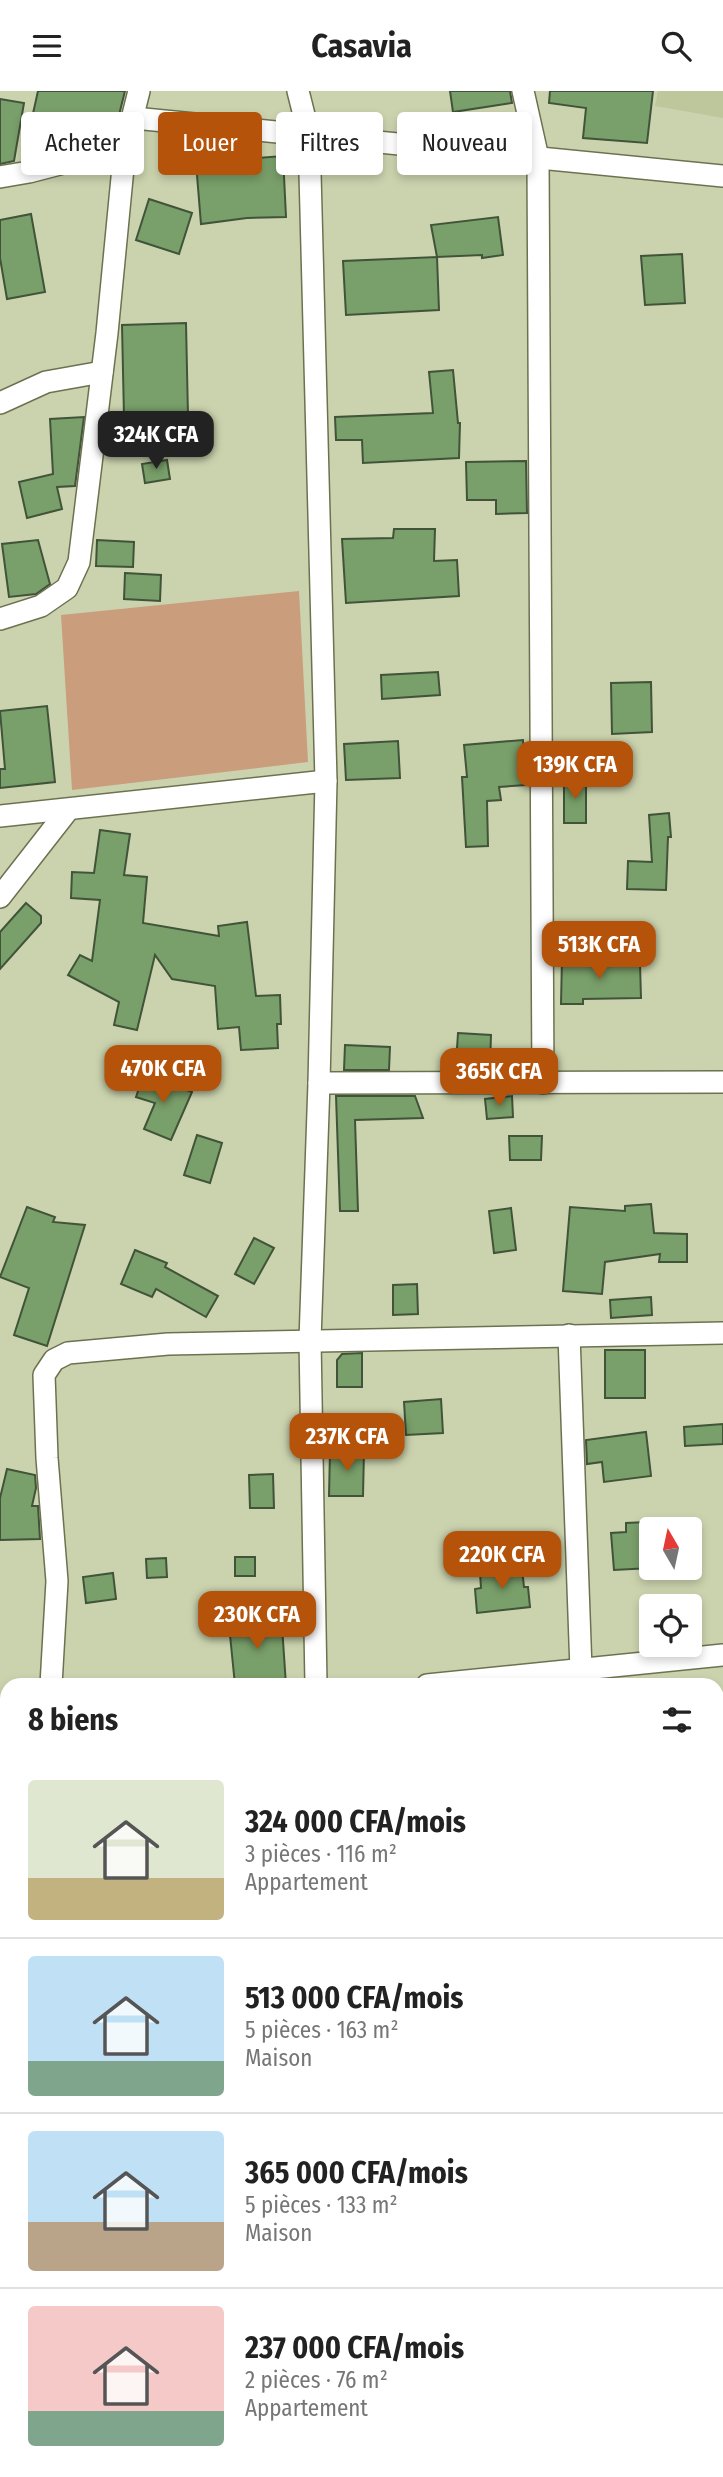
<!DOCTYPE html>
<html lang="fr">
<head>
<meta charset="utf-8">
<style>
  :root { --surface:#fff; --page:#f2f2f2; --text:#222; --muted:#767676; --line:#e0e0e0; --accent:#b45309 }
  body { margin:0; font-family:"Fira Sans Condensed",sans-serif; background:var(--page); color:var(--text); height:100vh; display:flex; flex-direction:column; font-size:26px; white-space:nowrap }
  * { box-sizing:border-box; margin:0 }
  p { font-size:23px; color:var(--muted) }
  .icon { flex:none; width:38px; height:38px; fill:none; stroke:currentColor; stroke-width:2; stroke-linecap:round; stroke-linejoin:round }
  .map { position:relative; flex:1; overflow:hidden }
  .sheet { position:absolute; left:0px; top:1587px; width:724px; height:800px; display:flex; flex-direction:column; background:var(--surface); border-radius:21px 21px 0 0; box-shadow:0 4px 10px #0003 }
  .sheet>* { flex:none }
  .top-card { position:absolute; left:21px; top:21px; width:682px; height:63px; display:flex; gap:14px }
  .needle { width:46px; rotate:351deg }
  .tools { position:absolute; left:639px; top:1426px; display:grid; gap:14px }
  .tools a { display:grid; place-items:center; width:63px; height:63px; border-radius:7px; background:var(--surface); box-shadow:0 4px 10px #0003; font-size:35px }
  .price { position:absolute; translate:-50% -60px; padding:0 16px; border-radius:14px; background:var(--accent); color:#fff; font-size:23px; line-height:46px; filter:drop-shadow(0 2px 4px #0008) }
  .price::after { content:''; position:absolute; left:50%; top:42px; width:21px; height:16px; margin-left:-10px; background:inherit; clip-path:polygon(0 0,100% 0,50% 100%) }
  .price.current { background:#222; color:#fff }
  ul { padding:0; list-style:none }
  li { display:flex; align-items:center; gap:21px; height:175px; padding:0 28px }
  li+li { border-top:2px solid var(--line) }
  li span { display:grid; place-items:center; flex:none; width:196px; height:140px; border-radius:7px; color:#555 }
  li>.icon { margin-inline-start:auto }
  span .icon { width:84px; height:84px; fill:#fffc; stroke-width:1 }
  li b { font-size:30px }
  h2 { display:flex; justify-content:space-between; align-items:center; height:84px; padding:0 28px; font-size:30px }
  .pill { padding:0 24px; border-radius:7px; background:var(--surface); box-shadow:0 4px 10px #0003; font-size:24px; line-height:63px }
  .pill.current { background:var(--accent); color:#fff }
  header { display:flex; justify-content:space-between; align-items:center; height:91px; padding:0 28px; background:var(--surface); font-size:32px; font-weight:700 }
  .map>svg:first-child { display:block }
  .built { fill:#bec79c }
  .green { fill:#ca9d7d }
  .building { fill:#799f6a; stroke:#415439; stroke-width:2 }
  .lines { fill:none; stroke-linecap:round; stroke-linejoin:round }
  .minor-casing { stroke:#6c7250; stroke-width:24 }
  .minor { stroke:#fff; stroke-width:21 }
</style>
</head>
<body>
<header><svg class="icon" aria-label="menu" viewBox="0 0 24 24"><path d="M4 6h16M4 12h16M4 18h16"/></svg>Casavia<svg class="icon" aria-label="search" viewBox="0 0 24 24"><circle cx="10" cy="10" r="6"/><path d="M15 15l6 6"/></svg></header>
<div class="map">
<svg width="723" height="2386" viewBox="0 0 723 2386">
  <rect width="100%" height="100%" fill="#cbd3ae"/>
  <!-- built -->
  <g class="built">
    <polygon points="658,0 723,0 723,27 655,15"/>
    <polygon points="0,2282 7,2282 7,2380 242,2380 242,2386 0,2386"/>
  </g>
  <!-- green -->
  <polygon class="green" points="299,500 308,671 72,699 61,524"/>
  <!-- building -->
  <g class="building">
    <polygon points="38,0 125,0 114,44 32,27"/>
    <polygon points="450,0 510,0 512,12 453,21"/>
    <polygon points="550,0 653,0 647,52 583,47 586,17 549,12"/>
    <polygon points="0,8 24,12 14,70 0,73"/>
    <polygon points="283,65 286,126 247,127 201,133 196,72"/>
    <polygon points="149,108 192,122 179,163 136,149"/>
    <polygon points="31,123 45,201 7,208 0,167 0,129"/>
    <polygon points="498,126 503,164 482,167 482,164 437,166 431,134"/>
    <polygon points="682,163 685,212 645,214 641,165"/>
    <polygon points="437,166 439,219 346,224 343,170"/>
    <polygon points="186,232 188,325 124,326 122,234"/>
    <polygon points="453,279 458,332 460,332 459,367 363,372 362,349 336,349 335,326 433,322 429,281"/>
    <polygon points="84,326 75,395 57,396 62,418 27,427 19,391 53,383 50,328"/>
    <polygon points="167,369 170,388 145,392 142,373"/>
    <polygon points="526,370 527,422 496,423 496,409 467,409 466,371"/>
    <polygon points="394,438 435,438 434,470 457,469 459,505 346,512 342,448 393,447"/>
    <polygon points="38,449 50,493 36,503 9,506 2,453"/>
    <polygon points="97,449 134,451 133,476 96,475"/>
    <polygon points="125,482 161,484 160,510 124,508"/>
    <polygon points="438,581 440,604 382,608 381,584"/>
    <polygon points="651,591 652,641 612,643 611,592"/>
    <polygon points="47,615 55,691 0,697 0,678 5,678 0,620"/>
    <polygon points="523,649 526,694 499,696 501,709 487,710 488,755 466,756 462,686 467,686 464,654"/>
    <polygon points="398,650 400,687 346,689 344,653"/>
    <rect x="564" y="689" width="22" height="43"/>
    <polygon points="669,722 671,746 668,746 666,799 627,798 628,770 652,771 649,724"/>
    <polygon points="100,739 130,743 124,784 147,786 143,832 219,845 218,835 247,831 256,905 280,904 281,933 277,933 278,957 241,959 239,936 218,938 215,895 172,888 155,864 137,939 114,934 119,911 68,884 80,864 92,870 100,809 71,807 72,781 94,782"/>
    <polygon points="26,812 41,825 41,832 0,878 0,841"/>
    <polygon points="562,867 581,867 582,873 640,873 641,907 583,908 583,913 561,913"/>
    <polygon points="458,942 491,944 490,975 456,973"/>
    <polygon points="345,954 390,956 389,979 344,979"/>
    <polygon points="144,983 192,1001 171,1049 144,1038 155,1012 136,1006"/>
    <polygon points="336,1005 415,1005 423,1027 355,1029 358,1120 340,1120"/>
    <polygon points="512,1005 513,1026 487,1028 485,1008"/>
    <polygon points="197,1044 222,1052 210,1092 184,1084"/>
    <polygon points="509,1045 542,1045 541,1069 510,1069"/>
    <polygon points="651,1113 654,1142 687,1143 687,1171 659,1171 660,1163 605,1171 602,1203 563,1200 570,1116 625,1120 625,1115"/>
    <polygon points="27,1116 55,1126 53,1131 85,1134 47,1255 14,1244 29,1197 0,1186"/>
    <polygon points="511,1117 516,1159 494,1162 489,1120"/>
    <polygon points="254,1147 274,1157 254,1193 235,1183"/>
    <polygon points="135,1159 167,1172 165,1176 218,1205 206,1226 156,1198 152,1206 121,1193"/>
    <polygon points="417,1193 418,1223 393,1224 393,1194"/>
    <polygon points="651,1206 652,1224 611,1227 610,1209"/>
    <rect x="605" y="1259" width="40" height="48"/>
    <polygon points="362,1262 362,1296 337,1296 337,1269 342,1263"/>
    <polygon points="441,1308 443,1342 406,1344 404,1311"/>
    <polygon points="723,1333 723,1353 685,1355 684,1336"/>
    <polygon points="646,1341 651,1385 604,1391 602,1371 587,1373 586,1349"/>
    <polygon points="330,1360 364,1360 363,1405 329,1405"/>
    <polygon points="7,1378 35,1384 36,1397 32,1415 38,1415 40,1448 0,1449 0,1407"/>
    <polygon points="273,1383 274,1417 250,1417 249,1384"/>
    <polygon points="647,1431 648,1440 651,1439 651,1477 614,1479 611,1442 626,1441 626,1432"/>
    <rect x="235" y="1466" width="20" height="19"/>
    <polygon points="166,1467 167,1486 147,1487 146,1468"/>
    <polygon points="522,1477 524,1496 528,1496 530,1516 477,1522 475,1498 481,1497 480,1482"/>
    <polygon points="113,1482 116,1508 86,1512 83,1486"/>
    <polygon points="262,1520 264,1536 282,1535 286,1594 235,1594 228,1524"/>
  </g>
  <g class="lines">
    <defs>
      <g id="minor">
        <polyline points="298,0 309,44 326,690 319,992 310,1249 316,1594"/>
        <polyline points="523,0 538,67 543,992"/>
        <polyline points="134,27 723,85"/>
        <polyline points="0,86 29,81 125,56"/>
        <polyline points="0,312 46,291 102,281"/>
        <polyline points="0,528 41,515 67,497 79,471 107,242 125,56 139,0"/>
        <polyline points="0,725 326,690"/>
        <polyline points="0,806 68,719"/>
        <polyline points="319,992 723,991"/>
        <polyline points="569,1244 581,1579"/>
        <polyline points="51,1594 57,1490 47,1367 44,1284 54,1269 68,1262 168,1253 723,1242"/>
        <polyline points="427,1594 723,1564"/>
        <polyline points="0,1653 7,1655"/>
        <polyline points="0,1728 7,1724"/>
        <polyline points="718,1749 723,1748"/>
        <polyline points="718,1942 723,1944"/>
        <polyline points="0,1983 7,1980"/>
        <polyline points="0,2083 7,2104"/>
        <polyline points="718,2220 723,2200"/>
        <polyline points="718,2244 723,2243"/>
        <polyline points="284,2386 284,2380"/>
      </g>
    </defs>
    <!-- minor casing -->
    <use href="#minor" class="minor-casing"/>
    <!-- minor -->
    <use href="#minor" class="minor"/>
  </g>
</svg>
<div class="tools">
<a><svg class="needle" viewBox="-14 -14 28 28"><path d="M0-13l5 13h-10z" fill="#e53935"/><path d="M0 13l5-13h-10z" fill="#767676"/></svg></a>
<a><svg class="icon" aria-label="locate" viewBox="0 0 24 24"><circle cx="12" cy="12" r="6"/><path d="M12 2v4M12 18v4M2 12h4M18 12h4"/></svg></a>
</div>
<b class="price current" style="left:156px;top:380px">324K CFA</b>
<b class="price" style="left:575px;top:710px">139K CFA</b>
<b class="price" style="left:599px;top:890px">513K CFA</b>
<b class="price" style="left:163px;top:1014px">470K CFA</b>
<b class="price" style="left:499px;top:1017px">365K CFA</b>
<b class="price" style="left:347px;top:1382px">237K CFA</b>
<b class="price" style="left:502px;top:1500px">220K CFA</b>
<b class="price" style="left:257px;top:1560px">230K CFA</b>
<div class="top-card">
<a class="pill">Acheter</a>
<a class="pill current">Louer</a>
<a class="pill">Filtres</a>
<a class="pill">Nouveau</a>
</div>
<section class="sheet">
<h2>8 biens<svg class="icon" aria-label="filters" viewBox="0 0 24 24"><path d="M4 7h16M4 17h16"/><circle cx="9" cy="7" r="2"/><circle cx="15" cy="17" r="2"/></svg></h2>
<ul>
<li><span style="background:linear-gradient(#dfe7d0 70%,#c2b280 0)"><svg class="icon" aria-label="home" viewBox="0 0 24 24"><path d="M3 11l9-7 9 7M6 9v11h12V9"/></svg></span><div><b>324 000 CFA/mois</b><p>3 pièces · 116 m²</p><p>Appartement</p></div></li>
<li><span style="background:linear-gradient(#bfe0f5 75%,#7fa58c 0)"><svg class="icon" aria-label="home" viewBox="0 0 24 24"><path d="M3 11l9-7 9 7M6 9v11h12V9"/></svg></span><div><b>513 000 CFA/mois</b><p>5 pièces · 163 m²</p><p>Maison</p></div></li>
<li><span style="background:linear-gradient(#bfe0f5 65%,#b9a48a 0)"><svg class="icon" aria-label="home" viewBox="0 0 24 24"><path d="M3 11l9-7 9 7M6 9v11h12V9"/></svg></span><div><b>365 000 CFA/mois</b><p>5 pièces · 133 m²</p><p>Maison</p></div></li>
<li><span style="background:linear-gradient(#f6c9c9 75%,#7fa58c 0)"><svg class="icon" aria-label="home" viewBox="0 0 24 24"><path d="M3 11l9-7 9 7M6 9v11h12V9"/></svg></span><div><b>237 000 CFA/mois</b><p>2 pièces · 76 m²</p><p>Appartement</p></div></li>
</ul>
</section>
</div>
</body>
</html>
